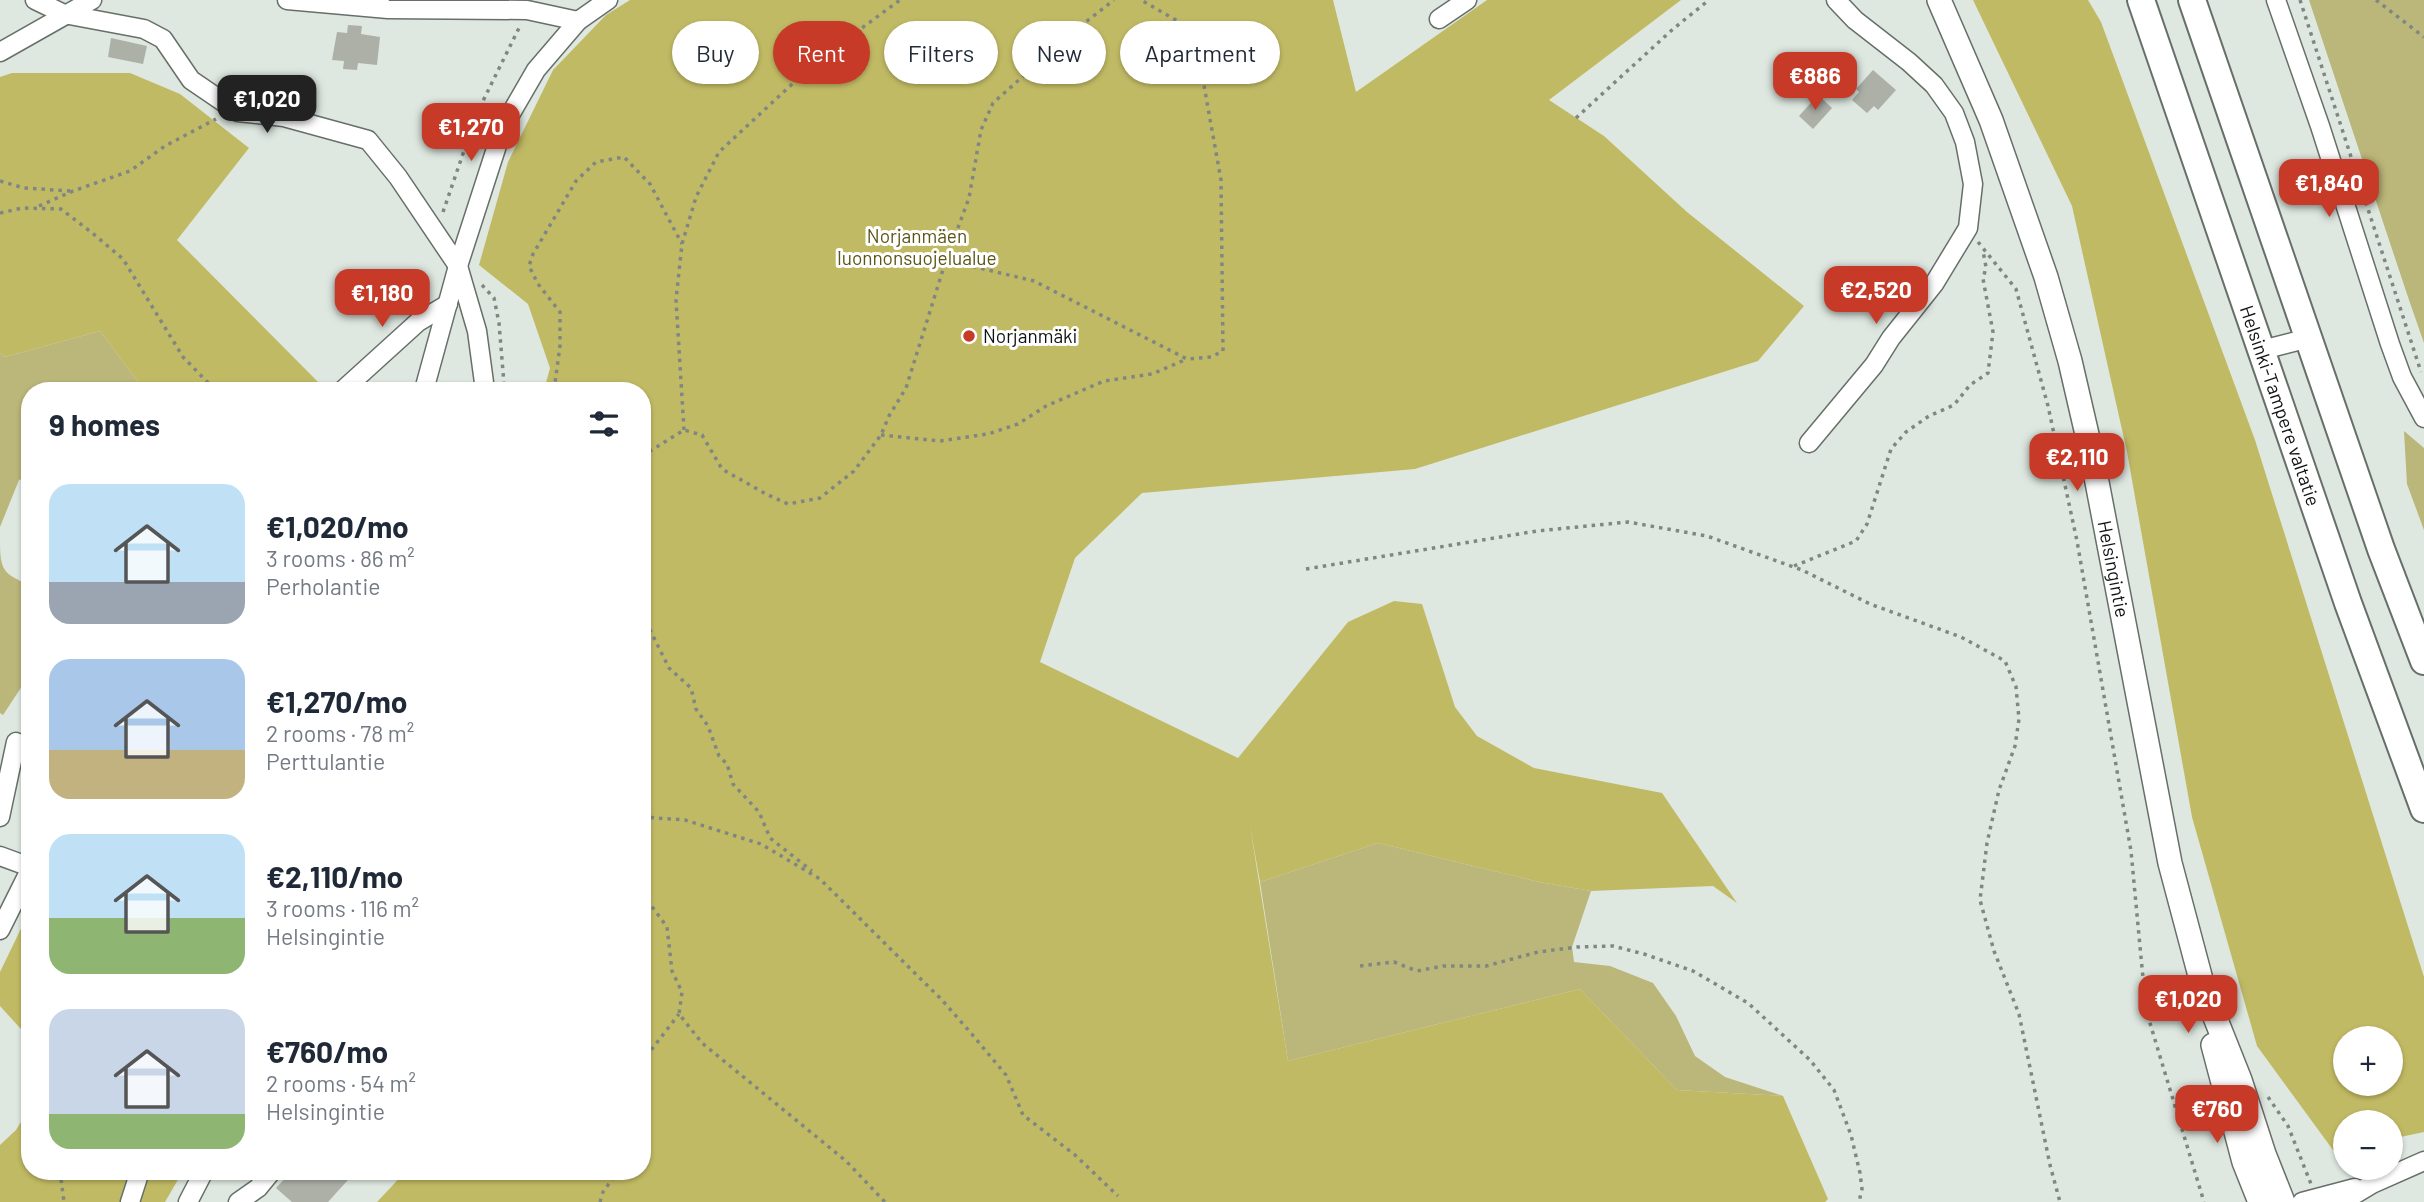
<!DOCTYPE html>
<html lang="en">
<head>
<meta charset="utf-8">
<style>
  :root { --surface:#fff; --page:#f6f6f7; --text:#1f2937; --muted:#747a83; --accent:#c63a27 }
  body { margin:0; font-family:Barlow,sans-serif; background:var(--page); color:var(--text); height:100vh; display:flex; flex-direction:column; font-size:26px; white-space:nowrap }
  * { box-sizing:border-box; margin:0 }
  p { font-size:23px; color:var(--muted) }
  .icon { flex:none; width:38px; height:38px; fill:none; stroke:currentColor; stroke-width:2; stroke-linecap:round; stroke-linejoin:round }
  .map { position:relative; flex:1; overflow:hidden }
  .details { position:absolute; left:21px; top:382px; width:630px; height:798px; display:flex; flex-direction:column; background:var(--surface); border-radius:28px; box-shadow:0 2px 5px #0004 }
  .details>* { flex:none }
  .hud { position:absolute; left:672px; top:21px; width:665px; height:63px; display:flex; gap:14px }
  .fabs { position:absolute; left:2333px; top:1026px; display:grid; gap:14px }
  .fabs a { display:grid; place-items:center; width:70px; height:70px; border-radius:50%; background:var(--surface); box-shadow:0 2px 5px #0004; font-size:35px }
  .price { position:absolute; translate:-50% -60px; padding:0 16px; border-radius:14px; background:var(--accent); color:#fff; font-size:23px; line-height:46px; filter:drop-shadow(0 2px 4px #0008) }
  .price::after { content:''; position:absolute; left:50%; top:42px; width:21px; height:16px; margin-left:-10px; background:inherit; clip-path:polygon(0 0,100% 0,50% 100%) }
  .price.selected { background:#222; color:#fff }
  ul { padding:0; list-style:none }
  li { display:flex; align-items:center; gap:21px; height:175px; padding:0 28px }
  li span { display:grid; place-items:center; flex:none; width:196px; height:140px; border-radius:21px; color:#555 }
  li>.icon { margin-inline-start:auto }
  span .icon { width:84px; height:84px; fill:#fffc; stroke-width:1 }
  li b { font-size:30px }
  h2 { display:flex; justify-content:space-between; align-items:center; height:84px; padding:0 28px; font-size:30px }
  .pill { padding:0 24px; border-radius:32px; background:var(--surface); box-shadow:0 2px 5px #0004; font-size:24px; line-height:63px }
  .pill.selected { background:var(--accent); color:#fff }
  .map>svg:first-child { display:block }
  .green { fill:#bbb679 }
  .forest { fill:#c1ba64; fill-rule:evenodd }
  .building { fill:#acb0a7 }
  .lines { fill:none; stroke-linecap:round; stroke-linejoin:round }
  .minor-casing { stroke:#676f69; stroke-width:21 }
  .major-casing { stroke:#676f69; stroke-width:26 }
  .highway-casing { stroke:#676f69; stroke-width:30 }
  .path { stroke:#808782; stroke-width:3.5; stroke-dasharray:3.5 5; stroke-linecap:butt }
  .minor { stroke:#fff; stroke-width:18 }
  .major { stroke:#fff; stroke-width:23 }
  .highway { stroke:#fff; stroke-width:26 }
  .poi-dot { fill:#c63a27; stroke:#fff; stroke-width:2.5 }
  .labels { text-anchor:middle; stroke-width:6; stroke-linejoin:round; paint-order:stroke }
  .park-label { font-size:19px; fill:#5b5615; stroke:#fff }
  .poi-label { font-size:19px; fill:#0f1210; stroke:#fff; text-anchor:start }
  .street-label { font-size:19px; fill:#0f1210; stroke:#fff }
</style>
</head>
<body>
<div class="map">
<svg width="2424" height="1202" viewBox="0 0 2424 1202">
  <rect width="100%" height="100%" fill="#dee8e0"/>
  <!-- green -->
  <g class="green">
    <polygon points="2309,0 2424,0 2424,343 2409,300"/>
    <polygon points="100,331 144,390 30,390 30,477 19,480 0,527 0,353 5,357"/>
    <polygon points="2404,431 2424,448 2424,530 2407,484"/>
    <path d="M0,541C0,570 3,574 30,585V674L3,715L0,713Z"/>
    <polygon points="1378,843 1539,882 1591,891 1572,947 1574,962 1610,966 1653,983 1676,1016 1695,1056 1725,1077 1783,1096 1677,1090 1580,989 1288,1061 1260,882"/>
  </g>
  <!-- forest -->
  <g class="forest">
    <polygon points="630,0 1333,0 1356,92 1487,0 1681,0 1549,100 1604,136 1687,212 1804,306 1758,361 1415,469 1142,493 1075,558 1040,662 1238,758 1348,622 1394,601 1422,604 1455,707 1477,736 1534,768 1662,793 1737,903 1713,886 1591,891 1539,882 1378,843 1260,882 1250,826 1288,1061 1580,989 1677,1090 1783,1096 1828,1199 1825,1202 377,1202 406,1171 642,1171 642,390 544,390 550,368 528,304 479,265 508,162 553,70 606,15"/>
    <path d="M1973,0H2088L2101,22L2255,440L2424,977V1132L2391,1139L2390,1122H2345V1148L2333,1150L2257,1046L2192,817L2127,452L2072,206ZM2345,1038H2390V1083H2345Z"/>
    <polygon points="12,73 130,73 180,94 249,148 177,240 323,387 320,390 144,390 100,331 5,357 0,353 0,77"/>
    <polygon points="30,910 30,1039 0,1006 0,972"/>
    <polygon points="30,1107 30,1171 131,1171 120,1202 0,1202 0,1145 16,1130"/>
    <polygon points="148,1171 183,1171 165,1202 138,1202"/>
  </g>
  <!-- building -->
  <g class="building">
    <polygon points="348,25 362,26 361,34 380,37 377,65 358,63 357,70 343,69 344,61 332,60 337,32 347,33"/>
    <polygon points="111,38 147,46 143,64 108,57"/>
    <polygon points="1873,70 1896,90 1878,110 1874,106 1867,113 1852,100 1859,92 1856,89"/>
    <polygon points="1818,95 1832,108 1813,129 1799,116"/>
    <polygon points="292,1171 356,1171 328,1202 292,1202 276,1188"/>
  </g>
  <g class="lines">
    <defs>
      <g id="minor">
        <polyline points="35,0 64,14 144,29 163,39 191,80 238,112 284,117 368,140 398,177 458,266 477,331 485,390"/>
        <polyline points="287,0 388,9 527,10 578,21"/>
        <polyline points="2276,0 2320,126 2390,344 2402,377 2424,418"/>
        <polyline points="1439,19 1467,0"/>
        <polyline points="0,52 92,0"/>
        <polyline points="2262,350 2309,338"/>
        <polyline points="343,390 418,322 448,304"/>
        <polyline points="424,390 458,266 503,127 536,70 578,21 608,0"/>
        <polyline points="1809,443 1874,365 1891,338 1934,284 1968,228 1973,184 1965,142 1954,113 1934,85 1909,62 1855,20 1836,0"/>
        <polyline points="0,817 16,742"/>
        <polyline points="0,856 30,867"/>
        <polyline points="0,930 30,870"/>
        <polyline points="130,1202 140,1171"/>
        <polyline points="188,1202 204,1171"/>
        <polyline points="238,1202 258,1188 272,1171"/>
        <polyline points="2302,1202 2355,1188"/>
        <polyline points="2342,1202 2372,1184 2424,1161"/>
      </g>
      <g id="major">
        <path id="s1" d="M1939,0L1991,120L2046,277L2070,361L2092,456L2170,863L2203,987L2240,1080L2264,1154L2283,1202"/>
        <polyline points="2213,1045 2244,1162 2260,1202"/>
      </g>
      <g id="highway">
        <path id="s2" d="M2141,0L2348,603L2424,809"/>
        <polyline points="2192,0 2381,549 2424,661"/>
      </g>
    </defs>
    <!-- minor casing -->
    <use href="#minor" class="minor-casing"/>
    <!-- major casing -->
    <use href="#major" class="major-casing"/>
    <!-- highway casing -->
    <use href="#highway" class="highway-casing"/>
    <!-- path -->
    <g class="path">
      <polyline points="2300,0 2421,372"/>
      <polyline points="2376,0 2424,37"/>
      <polyline points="1576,118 1673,29 1709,0"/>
      <polyline points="0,181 24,188 71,191"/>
      <polyline points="39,206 73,191 130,171 165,146 216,119"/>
      <polyline points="443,212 477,113 520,26"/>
      <polyline points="0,213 22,208 61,209 91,232 123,259 183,357 215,390"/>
      <polyline points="1978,242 2016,289 2048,406 2077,541 2131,851 2146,1010 2204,1202"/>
      <polyline points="946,260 969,198 981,130 993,103 1074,31 1114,0"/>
      <polyline points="482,285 494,298 499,323 504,384"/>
      <polyline points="554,390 560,346 560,312 538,284 529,266 533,254 576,181 596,162 624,157 650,184 682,244"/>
      <polyline points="684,430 676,300 682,244 696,197 719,152 817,61 900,0"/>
      <polyline points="881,435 940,441 988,434 1018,424 1046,406 1104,381 1152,374 1187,359"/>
      <polyline points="642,456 684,430 702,435 722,469 766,494 788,504 820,498 854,471 881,435 889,416 906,388 946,260 1034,281 1187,359 1211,357 1223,351 1221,180 1201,69 1183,24 1141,0"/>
      <polyline points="1794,566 1856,541 1867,524 1891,449 1906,432 1929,416 1954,405 1970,385 1988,373 1993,332 1983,279 1986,267 1983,251"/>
      <polyline points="1306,569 1537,531 1628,522 1707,536 1802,570 1870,604 1961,637 2005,661 2016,687 2019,719 2015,746 1999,790 1987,843 1980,900 1994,951 2019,1014 2050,1165 2060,1202"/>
      <polyline points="642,614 669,668 691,688 696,709 708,726 719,756 727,764 733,784 759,812 770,838 812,871"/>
      <polyline points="642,817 685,820 761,844 820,879 942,1000 970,1032 1006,1075 1023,1115 1075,1155 1118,1196"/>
      <polyline points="642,893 667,927 672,971 682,992 679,1014 702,1043 846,1161 885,1202"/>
      <polyline points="1360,966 1394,962 1417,971 1443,966 1486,966 1538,952 1577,947 1613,946 1644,954 1693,971 1748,1003 1810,1060 1834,1090 1851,1135 1860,1173 1862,1189 1859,1202"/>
      <polyline points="642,1064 648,1054 679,1014"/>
      <polyline points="2268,1097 2288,1126 2311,1184"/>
      <polyline points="60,1171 64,1202"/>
      <polyline points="600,1202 603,1192 618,1171"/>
    </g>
    <!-- minor -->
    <use href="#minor" class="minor"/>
    <!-- major -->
    <use href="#major" class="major"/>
    <!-- highway -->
    <use href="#highway" class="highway"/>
  </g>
  <!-- markers -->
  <circle class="poi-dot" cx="969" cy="336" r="7"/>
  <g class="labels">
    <!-- park labels -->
    <g class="park-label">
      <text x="917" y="243">Norjanmäen<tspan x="917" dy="22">luonnonsuojelualue</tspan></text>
    </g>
    <!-- poi labels -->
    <g class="poi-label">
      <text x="983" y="343">Norjanmäki</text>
    </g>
    <!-- street labels -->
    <g class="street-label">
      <text dy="7" stroke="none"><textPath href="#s2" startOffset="429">Helsinki-Tampere valtatie</textPath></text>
      <text dy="7" stroke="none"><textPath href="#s1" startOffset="597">Helsingintie</textPath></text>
    </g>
  </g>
</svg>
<div class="fabs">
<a>+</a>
<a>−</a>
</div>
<b class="price" style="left:1815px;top:112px">€886</b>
<b class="price selected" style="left:267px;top:135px">€1,020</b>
<b class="price" style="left:471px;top:163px">€1,270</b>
<b class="price" style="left:2329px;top:219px">€1,840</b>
<b class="price" style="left:1876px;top:326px">€2,520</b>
<b class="price" style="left:382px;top:329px">€1,180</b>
<b class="price" style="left:2077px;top:493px">€2,110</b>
<b class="price" style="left:2188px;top:1035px">€1,020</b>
<b class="price" style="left:2217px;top:1145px">€760</b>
<div class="hud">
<a class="pill">Buy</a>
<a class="pill selected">Rent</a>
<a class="pill">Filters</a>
<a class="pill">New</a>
<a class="pill">Apartment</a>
</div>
<section class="details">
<h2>9 homes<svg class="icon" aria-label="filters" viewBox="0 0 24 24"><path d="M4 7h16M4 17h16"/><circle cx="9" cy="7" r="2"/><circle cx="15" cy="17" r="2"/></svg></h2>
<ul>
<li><span style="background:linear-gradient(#bfe0f5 70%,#9aa5b1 0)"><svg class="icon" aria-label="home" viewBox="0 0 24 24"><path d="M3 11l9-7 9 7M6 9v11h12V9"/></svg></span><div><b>€1,020/mo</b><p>3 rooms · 86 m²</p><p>Perholantie</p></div></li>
<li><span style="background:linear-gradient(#a9c7e8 65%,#c2b280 0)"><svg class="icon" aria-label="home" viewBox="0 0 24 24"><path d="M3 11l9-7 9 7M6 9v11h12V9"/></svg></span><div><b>€1,270/mo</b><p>2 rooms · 78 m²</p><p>Perttulantie</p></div></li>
<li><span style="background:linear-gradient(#bfe0f5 60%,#8fb573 0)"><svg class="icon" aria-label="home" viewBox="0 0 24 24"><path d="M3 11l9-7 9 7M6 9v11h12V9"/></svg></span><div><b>€2,110/mo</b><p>3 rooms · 116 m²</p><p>Helsingintie</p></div></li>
<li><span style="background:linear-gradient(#c9d6e8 75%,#8fb573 0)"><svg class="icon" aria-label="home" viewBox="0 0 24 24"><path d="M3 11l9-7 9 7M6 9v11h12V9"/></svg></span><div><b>€760/mo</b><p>2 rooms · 54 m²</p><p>Helsingintie</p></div></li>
</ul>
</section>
</div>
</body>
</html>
